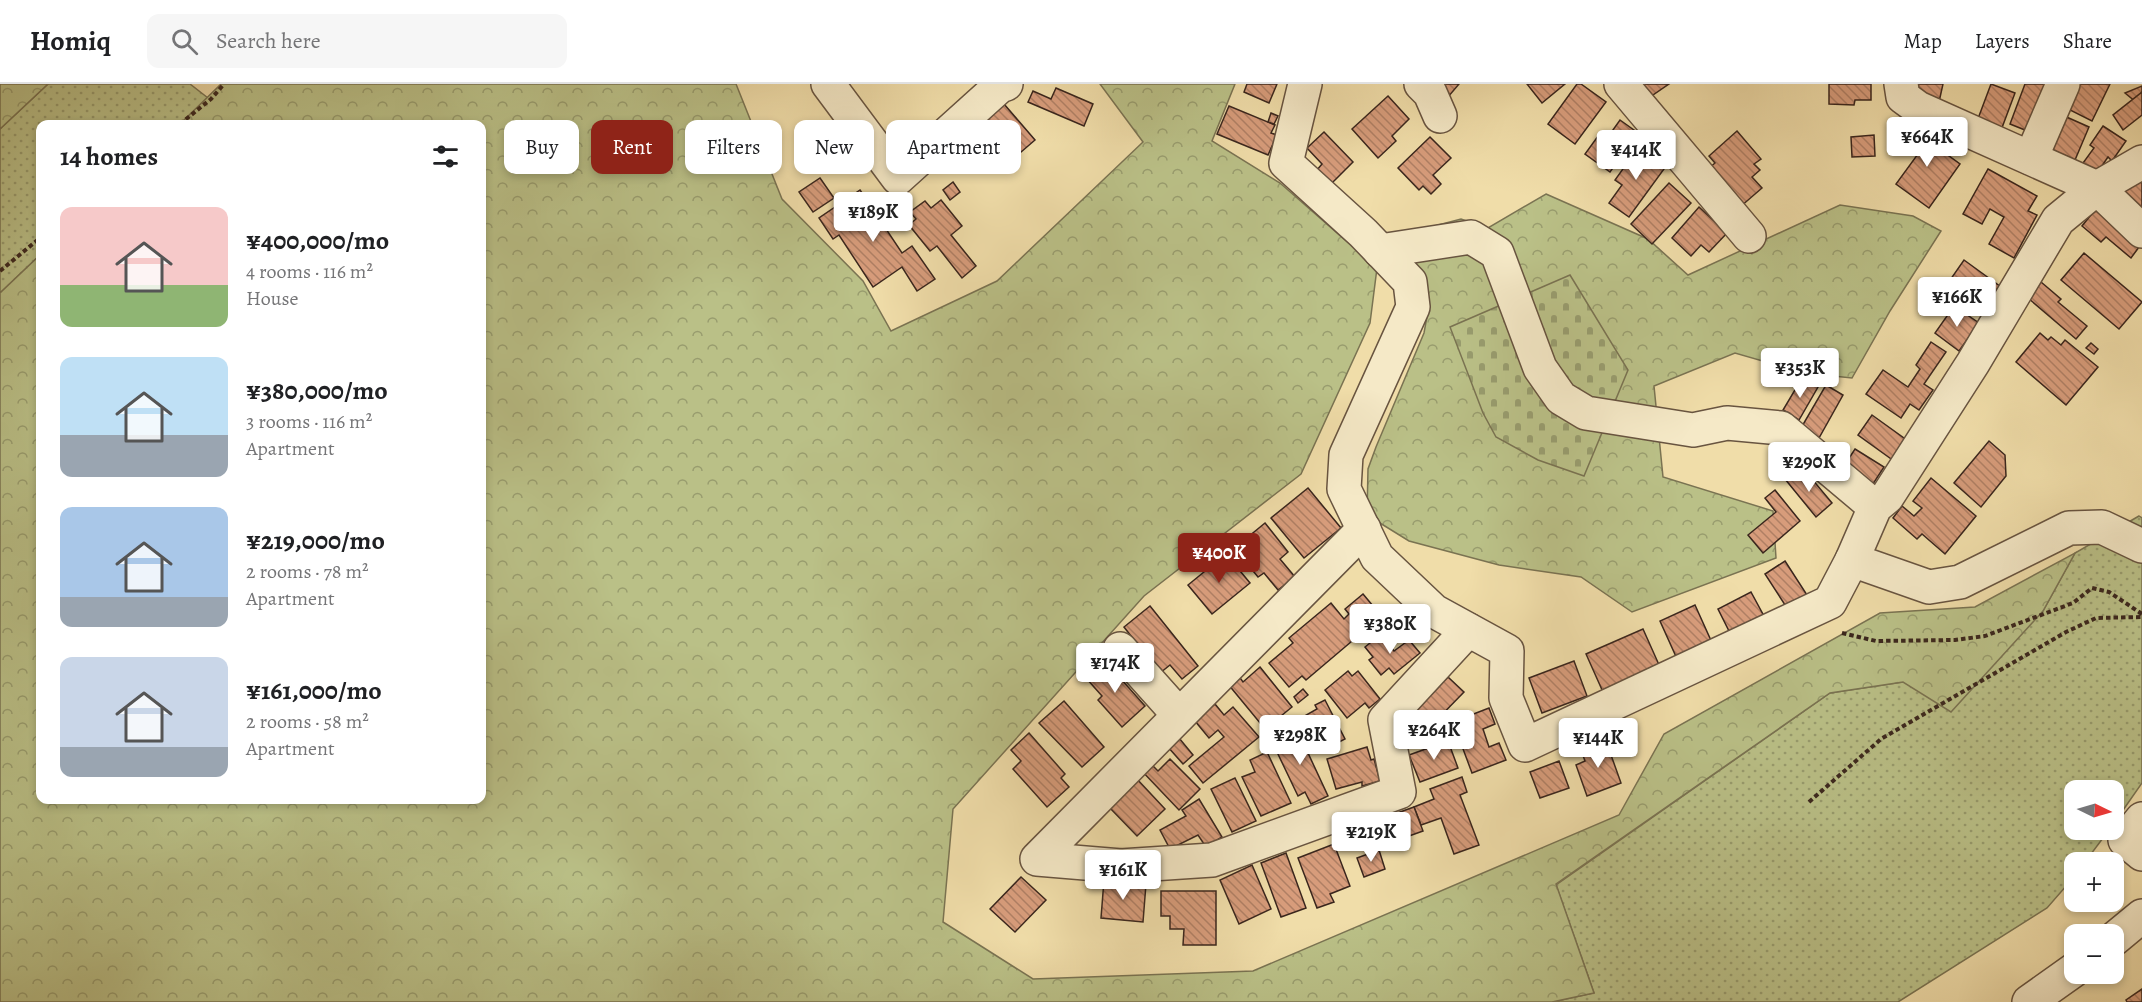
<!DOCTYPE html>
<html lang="en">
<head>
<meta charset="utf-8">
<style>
  :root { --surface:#fff; --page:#f6f6f6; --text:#202124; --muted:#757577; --line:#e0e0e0; --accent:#8f2418 }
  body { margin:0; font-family:Alegreya,serif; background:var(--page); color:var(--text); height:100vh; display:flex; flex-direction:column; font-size:22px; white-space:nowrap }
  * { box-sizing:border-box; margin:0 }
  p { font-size:20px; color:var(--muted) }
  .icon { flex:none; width:33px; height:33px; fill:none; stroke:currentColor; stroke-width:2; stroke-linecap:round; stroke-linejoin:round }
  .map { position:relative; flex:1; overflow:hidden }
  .sheet { position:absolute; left:36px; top:36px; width:450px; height:684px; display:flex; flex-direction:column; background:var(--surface); border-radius:12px; box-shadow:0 3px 9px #0003 }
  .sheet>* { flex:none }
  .guide { position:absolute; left:504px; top:36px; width:570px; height:54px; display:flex; gap:12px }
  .needle { width:39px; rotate:95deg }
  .controls { position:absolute; left:2064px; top:696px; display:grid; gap:12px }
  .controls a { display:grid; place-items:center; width:60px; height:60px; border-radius:12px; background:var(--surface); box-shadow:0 3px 9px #0003; font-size:30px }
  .price { position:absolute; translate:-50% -51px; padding:0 14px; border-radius:6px; background:#fff; color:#222; font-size:20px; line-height:39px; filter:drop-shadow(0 2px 3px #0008) }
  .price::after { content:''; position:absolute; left:50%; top:36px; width:18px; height:14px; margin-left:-9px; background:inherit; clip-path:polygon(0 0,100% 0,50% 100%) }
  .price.current { background:var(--accent); color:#fff }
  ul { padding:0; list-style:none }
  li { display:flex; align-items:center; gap:18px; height:150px; padding:0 24px }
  li span { display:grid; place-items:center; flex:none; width:168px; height:120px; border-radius:12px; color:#555 }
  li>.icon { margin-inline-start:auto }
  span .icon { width:72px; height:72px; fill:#fffc; stroke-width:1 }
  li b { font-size:26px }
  h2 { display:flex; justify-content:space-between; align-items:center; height:72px; padding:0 24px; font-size:26px }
  .chip { padding:0 21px; border-radius:12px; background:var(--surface); box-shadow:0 3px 9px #0003; font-size:21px; line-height:54px }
  .chip.current { background:var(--accent); color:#fff }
  header { display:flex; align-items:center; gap:36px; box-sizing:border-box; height:84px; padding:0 30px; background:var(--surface); border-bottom:2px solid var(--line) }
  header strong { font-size:28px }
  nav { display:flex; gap:33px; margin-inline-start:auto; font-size:21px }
  .search { width:420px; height:54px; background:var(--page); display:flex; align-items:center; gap:15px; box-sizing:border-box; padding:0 21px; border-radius:12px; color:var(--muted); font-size:22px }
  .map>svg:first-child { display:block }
  .grass { fill:url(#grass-dots); stroke:#7a7352; stroke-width:1.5 }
  .forest { fill:url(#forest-crowns); stroke:#7a7352; stroke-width:1.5 }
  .cemetery { fill:url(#cemetery-stones); stroke:#7a7352; stroke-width:1.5 }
  .building { fill:url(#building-back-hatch); stroke:#3a261d; stroke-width:1.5 }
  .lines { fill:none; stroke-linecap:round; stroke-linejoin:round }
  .minor-casing { stroke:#685440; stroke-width:36 }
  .path { stroke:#3a261d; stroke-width:4; stroke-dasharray:4.5 3; stroke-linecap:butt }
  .minor { stroke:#f5e9c7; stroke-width:33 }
</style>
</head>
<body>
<header>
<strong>Homiq</strong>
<div class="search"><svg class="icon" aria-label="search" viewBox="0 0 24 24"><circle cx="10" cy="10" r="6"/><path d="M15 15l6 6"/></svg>Search here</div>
<nav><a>Map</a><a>Layers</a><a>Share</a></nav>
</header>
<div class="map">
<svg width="2142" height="918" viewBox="0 0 2142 918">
  <defs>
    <pattern id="grass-dots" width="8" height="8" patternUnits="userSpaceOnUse" patternTransform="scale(1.5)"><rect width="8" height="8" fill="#bac087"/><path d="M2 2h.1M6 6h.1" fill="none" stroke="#989c6e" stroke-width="1.8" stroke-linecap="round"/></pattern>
    <pattern id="forest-crowns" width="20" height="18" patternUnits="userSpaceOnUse" patternTransform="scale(1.5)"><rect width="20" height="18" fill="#bac087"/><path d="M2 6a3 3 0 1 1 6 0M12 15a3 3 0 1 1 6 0" fill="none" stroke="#989c6e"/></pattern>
    <pattern id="cemetery-stones" width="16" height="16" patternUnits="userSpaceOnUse" patternTransform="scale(1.5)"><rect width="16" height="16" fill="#bac087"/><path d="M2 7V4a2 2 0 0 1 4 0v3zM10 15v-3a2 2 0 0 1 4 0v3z" fill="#989c6e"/></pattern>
    <pattern id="building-back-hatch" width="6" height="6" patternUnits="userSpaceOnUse" patternTransform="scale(1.5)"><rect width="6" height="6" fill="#d79c7b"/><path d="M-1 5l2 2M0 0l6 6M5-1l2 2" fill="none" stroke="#af7f64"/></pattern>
  </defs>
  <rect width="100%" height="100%" fill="#f0dda9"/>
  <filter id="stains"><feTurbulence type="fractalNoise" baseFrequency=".00333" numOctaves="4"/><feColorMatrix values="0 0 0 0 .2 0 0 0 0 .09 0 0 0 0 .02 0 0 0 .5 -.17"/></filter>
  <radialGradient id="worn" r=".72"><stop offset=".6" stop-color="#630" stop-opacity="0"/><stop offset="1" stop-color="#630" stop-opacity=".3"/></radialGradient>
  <!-- grass -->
  <g class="grass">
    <polygon points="48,0 190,0 208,14 180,40 40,40 40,171 0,209 0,45"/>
    <polygon points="2139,432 2142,434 2142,699 2114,739 2114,706 2074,706 2074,746 2109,746 2085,778 2074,778 2074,793 2047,824 1898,918 1552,918 1594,909 1556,801 1830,609 1903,598 2043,527 2075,469"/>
  </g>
  <!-- forest -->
  <g class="forest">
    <polygon points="0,0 48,0 0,45"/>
    <polygon points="221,0 736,0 782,115 863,197 891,247 997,197 1143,58 1100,0 1235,0 1212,57 1280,99 1377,184 1370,239 1301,390 1144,512 953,725 943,838 1033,895 1253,887 1619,731 1664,650 1880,529 1975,523 2075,469 2043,527 1951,628 1903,598 1830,609 1556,800 1594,909 1552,918 0,918 0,209 40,171 40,716 482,716 482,40 180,40"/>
    <polygon points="1546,110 1648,155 1688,191 1840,121 1913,132 1941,147 1890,227 1852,294 1804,289 1735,269 1654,302 1663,393 1773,427 1776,474 1632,528 1581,493 1499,481 1409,457 1367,431 1368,385 1376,363 1424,249 1428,227 1396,152 1461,135 1488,144"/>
  </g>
  <!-- cemetery -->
  <polygon class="cemetery" points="1570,191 1628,286 1584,392 1538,376 1496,353 1483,329 1450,243"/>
  <!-- building -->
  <g class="building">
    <polygon points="1247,0 1277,0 1269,19 1244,8"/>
    <polygon points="1435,0 1459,0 1448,13"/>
    <polygon points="1527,0 1565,0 1542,19"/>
    <polygon points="1577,0 1581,0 1606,18 1575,60 1548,40"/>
    <polygon points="1641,0 1669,0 1650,13"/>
    <polygon points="1829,0 1871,0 1871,16 1855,16 1854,21 1829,20"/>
    <polygon points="1908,0 1943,0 1939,18"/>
    <polygon points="1991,0 2015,9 2000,49 1976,40"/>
    <polygon points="2025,0 2052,0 2035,50 2010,40"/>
    <polygon points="2080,0 2110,0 2092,37 2068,25"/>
    <polygon points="2142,2 2142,23 2125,9"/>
    <polygon points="1056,4 1093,20 1084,42 1028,18 1033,7 1051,15"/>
    <polygon points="2142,8 2142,31 2123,46 2113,31"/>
    <polygon points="1388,12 1409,35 1392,52 1396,57 1378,74 1352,45"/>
    <polygon points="1004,20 1035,56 1006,81 975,44"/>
    <polygon points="1229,22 1275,41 1271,49 1277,51 1268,71 1217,50"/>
    <polygon points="1271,29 1278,32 1274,40 1268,38"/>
    <polygon points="2062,31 2089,43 2075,76 2048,64"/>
    <polygon points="1620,36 1638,49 1610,88 1585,70 1601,48 1608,53"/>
    <polygon points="1921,38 1934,47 1927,56 1960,80 1929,124 1896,100 1918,70 1905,61"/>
    <polygon points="2103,42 2126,57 2112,77 2108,73 2097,89 2083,79 2094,64 2090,61"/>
    <polygon points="1737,47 1761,75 1754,80 1760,86 1752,93 1762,104 1740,123 1708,85 1715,79 1709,72"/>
    <polygon points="1324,48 1353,78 1331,100 1317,86 1322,80 1307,64"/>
    <polygon points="1874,51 1875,72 1852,73 1851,53"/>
    <polygon points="1430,53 1451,74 1433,91 1441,100 1431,110 1423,102 1419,106 1398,84"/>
    <polygon points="1640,61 1656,73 1653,77 1664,85 1629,133 1609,119 1622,101 1615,96"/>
    <polygon points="1988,85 2037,112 2028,127 2037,131 2014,174 1989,160 2004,133 1990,125 1982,140 1963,130"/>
    <polygon points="2142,92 2142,129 2119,109"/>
    <polygon points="820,94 834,114 813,128 799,108"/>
    <polygon points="953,98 960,108 950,116 943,106"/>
    <polygon points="1669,99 1691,119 1652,160 1631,140"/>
    <polygon points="860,106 902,169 912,162 935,195 917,207 902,183 873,203 839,151 833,155 819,134"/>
    <polygon points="941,116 962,142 951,151 976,182 962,194 937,162 930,167 909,141 916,135 910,128 925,117 931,124"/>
    <polygon points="1699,123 1727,149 1709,168 1701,161 1691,172 1672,154"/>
    <polygon points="2095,126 2139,163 2131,174 2106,153 2101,158 2082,142"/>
    <polygon points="2084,169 2142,218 2119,245 2061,196"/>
    <polygon points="1964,176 2001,203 1986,226 1948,199"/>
    <polygon points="2041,198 2061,215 2058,218 2087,242 2076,255 2028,214"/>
    <polygon points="1954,222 1979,239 1959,267 1935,249"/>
    <polygon points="2040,249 2048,256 2051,253 2061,261 2065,256 2098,283 2066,321 2016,278"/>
    <polygon points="1931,258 1946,268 1924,300 1933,306 1919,326 1910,320 1901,334 1866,310 1883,286 1908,303 1920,285 1916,281"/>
    <polygon points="2091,259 2098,265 2094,270 2086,264"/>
    <polygon points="1802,294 1818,303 1799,336 1783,326"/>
    <polygon points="1826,301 1843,311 1819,354 1801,344"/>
    <polygon points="1872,331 1908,357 1894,377 1858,351"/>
    <polygon points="1989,357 2005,371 2006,392 1981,423 1954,399"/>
    <polygon points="1855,365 1884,383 1871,403 1842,385"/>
    <polygon points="1797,384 1809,398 1812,395 1832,419 1816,433 1785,395"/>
    <polygon points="1931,394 1976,432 1945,470 1922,450 1917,455 1893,434 1902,422 1914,432 1922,424 1913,417"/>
    <polygon points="1308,404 1341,444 1304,474 1271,434"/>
    <polygon points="1775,406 1800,437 1763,469 1748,451 1776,428 1765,414"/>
    <polygon points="1265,439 1288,468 1280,475 1295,493 1278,506 1264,489 1258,493 1240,471 1254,459 1248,453"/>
    <polygon points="1226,470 1250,499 1212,530 1188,501"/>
    <polygon points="1785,477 1807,511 1787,524 1765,490"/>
    <polygon points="1751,508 1765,534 1731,551 1718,525"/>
    <polygon points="1363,510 1383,534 1364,549 1360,544 1355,548 1358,552 1306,596 1302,592 1289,603 1269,579 1293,559 1289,554 1331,519 1344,535 1349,530 1345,525"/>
    <polygon points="1695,521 1713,561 1678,577 1660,537"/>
    <polygon points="1150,522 1198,582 1182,595 1170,581 1160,589 1124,543"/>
    <polygon points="1643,545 1660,583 1603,608 1586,570"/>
    <polygon points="1381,550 1394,567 1409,556 1420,569 1394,590 1389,584 1381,591 1369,576 1373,573 1365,563"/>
    <polygon points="1105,577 1145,622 1122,643 1098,616 1102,612 1086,594"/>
    <polygon points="1574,577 1587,612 1542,629 1529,594"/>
    <polygon points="1260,583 1292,623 1265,645 1228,600 1238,591 1243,598"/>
    <polygon points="1348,587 1352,592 1358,587 1380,615 1369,624 1365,619 1347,634 1325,606"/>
    <polygon points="1448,593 1464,608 1426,647 1411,632"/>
    <polygon points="1303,605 1308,611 1298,619 1294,613"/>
    <polygon points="1325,616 1345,655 1318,669 1301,634 1317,625 1315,621"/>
    <polygon points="1064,617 1104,663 1082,683 1039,639"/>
    <polygon points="1215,620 1224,631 1233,623 1259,653 1203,699 1189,682 1224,653 1218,646 1209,654 1195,637"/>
    <polygon points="1489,624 1495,640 1483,645 1489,663 1499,659 1506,676 1472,689 1453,638"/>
    <polygon points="1295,641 1328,712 1311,720 1305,708 1298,712 1277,668 1284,664 1277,649"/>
    <polygon points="1029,649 1065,690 1061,694 1069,703 1047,723 1013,685 1021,677 1011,666"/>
    <polygon points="1179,654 1193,671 1183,680 1168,663"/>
    <polygon points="1448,657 1458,684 1420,698 1409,671"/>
    <polygon points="1606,657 1621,699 1587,712 1576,681 1585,677 1581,666"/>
    <polygon points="1367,663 1371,676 1374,675 1380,697 1362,702 1362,698 1336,705 1327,675"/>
    <polygon points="1267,668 1291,719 1261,732 1242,693 1255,688 1250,676"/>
    <polygon points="1170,675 1200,705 1179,726 1140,685 1148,677 1158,687"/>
    <polygon points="1559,677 1569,704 1540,714 1530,688"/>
    <polygon points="1462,693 1467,708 1460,711 1479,761 1454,770 1441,734 1421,741 1414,723 1434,715 1430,705"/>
    <polygon points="1136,694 1165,725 1137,752 1108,722"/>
    <polygon points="1235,694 1256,737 1232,748 1211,705"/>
    <polygon points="1199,715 1222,753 1206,763 1198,751 1170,765 1160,746 1186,732 1182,726"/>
    <polygon points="1414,723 1423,747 1395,757 1386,733"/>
    <polygon points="1334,760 1350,802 1330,810 1334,818 1317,824 1298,774"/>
    <polygon points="1379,766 1385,785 1364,793 1357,774"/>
    <polygon points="1286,769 1306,824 1281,833 1261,779"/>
    <polygon points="1252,781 1271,825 1239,840 1220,796"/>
    <polygon points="1021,793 1046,816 1015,848 990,825"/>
    <polygon points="1104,796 1146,800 1143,838 1101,834"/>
    <polygon points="1161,807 1216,807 1216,861 1183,861 1184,845 1170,845 1170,832 1161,832"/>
    <polygon points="2142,905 2142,918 2127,918 2126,916"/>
  </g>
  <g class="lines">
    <defs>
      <g id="minor">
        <polyline points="828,0 898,94 1000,2 1006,0"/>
        <polyline points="1305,0 1286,79 1363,149 1410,198 1413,223 1346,371 1344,405 1377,473 1434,527 1507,567 1506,614 1525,661 1830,518 1852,476 1875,423 1887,413 1973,279 2058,136 2097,104 2142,78"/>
        <polyline points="1421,0 1430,9 1440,32"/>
        <polyline points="1621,0 1749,152"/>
        <polyline points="1901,0 1903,13 1918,24 2097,104 2142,147"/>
        <polyline points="2031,74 2063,0"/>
        <polyline points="1380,167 1471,153 1497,169 1540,284 1561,314 1586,329 1693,346 1727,339 1781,344 1875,423"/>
        <polyline points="1364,445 1037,775 1121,782 1212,776 1399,708 1385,636 1468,546"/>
        <polyline points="1852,476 1929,503 1960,498 2069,444 2102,443 2142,462"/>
        <polyline points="1120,565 1179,631"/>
        <polyline points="2142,735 2125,756 2142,770"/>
        <polyline points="2114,855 2142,832"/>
        <polyline points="2029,918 2074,886"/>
      </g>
    </defs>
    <!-- minor casing -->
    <use href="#minor" class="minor-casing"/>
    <!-- path -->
    <g class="path">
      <polyline points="180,40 211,15 224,0"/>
      <polyline points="0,187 40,154"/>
      <polyline points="1842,549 1876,557 1955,556 1985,552 2073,519 2092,504 2109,508 2142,530"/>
      <polyline points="1809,718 1881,655 2066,548 2096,534 2142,533"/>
    </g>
    <!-- minor -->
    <use href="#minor" class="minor"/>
  </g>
  <rect width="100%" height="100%" filter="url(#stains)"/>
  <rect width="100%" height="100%" fill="url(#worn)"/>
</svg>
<div class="controls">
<a><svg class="needle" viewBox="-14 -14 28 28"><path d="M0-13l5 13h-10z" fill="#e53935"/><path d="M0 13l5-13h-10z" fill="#757577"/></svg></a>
<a>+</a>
<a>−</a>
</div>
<b class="price" style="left:1927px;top:84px">¥664K</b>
<b class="price" style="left:1636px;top:97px">¥414K</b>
<b class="price" style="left:873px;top:159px">¥189K</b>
<b class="price" style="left:1957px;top:244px">¥166K</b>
<b class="price" style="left:1800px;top:315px">¥353K</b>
<b class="price" style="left:1809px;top:409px">¥290K</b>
<b class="price current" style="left:1219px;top:500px">¥400K</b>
<b class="price" style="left:1390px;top:571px">¥380K</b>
<b class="price" style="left:1115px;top:610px">¥174K</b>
<b class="price" style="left:1434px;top:677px">¥264K</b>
<b class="price" style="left:1300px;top:682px">¥298K</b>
<b class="price" style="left:1598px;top:685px">¥144K</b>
<b class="price" style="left:1371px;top:779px">¥219K</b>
<b class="price" style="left:1123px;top:817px">¥161K</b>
<div class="guide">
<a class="chip">Buy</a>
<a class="chip current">Rent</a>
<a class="chip">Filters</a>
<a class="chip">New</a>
<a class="chip">Apartment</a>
</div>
<section class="sheet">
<h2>14 homes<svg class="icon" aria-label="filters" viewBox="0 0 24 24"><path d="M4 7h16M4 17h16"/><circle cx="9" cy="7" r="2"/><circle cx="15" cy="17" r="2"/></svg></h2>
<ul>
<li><span style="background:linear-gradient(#f6c9c9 65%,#8fb573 0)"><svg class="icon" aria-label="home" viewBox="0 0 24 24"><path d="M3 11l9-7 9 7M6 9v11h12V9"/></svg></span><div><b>¥400,000/mo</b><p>4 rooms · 116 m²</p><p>House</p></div></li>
<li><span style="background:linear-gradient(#bfe0f5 65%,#9aa5b1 0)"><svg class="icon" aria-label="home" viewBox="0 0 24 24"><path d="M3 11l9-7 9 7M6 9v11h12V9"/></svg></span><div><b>¥380,000/mo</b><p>3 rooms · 116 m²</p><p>Apartment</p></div></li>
<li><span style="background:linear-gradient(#a9c7e8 75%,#9aa5b1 0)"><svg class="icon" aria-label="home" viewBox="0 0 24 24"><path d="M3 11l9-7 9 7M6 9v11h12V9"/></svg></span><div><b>¥219,000/mo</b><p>2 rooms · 78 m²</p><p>Apartment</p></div></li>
<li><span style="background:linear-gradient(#c9d6e8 75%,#9aa5b1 0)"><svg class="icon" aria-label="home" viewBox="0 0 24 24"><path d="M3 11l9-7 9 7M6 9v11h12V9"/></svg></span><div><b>¥161,000/mo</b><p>2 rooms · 58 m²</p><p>Apartment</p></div></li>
</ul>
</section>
</div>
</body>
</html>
